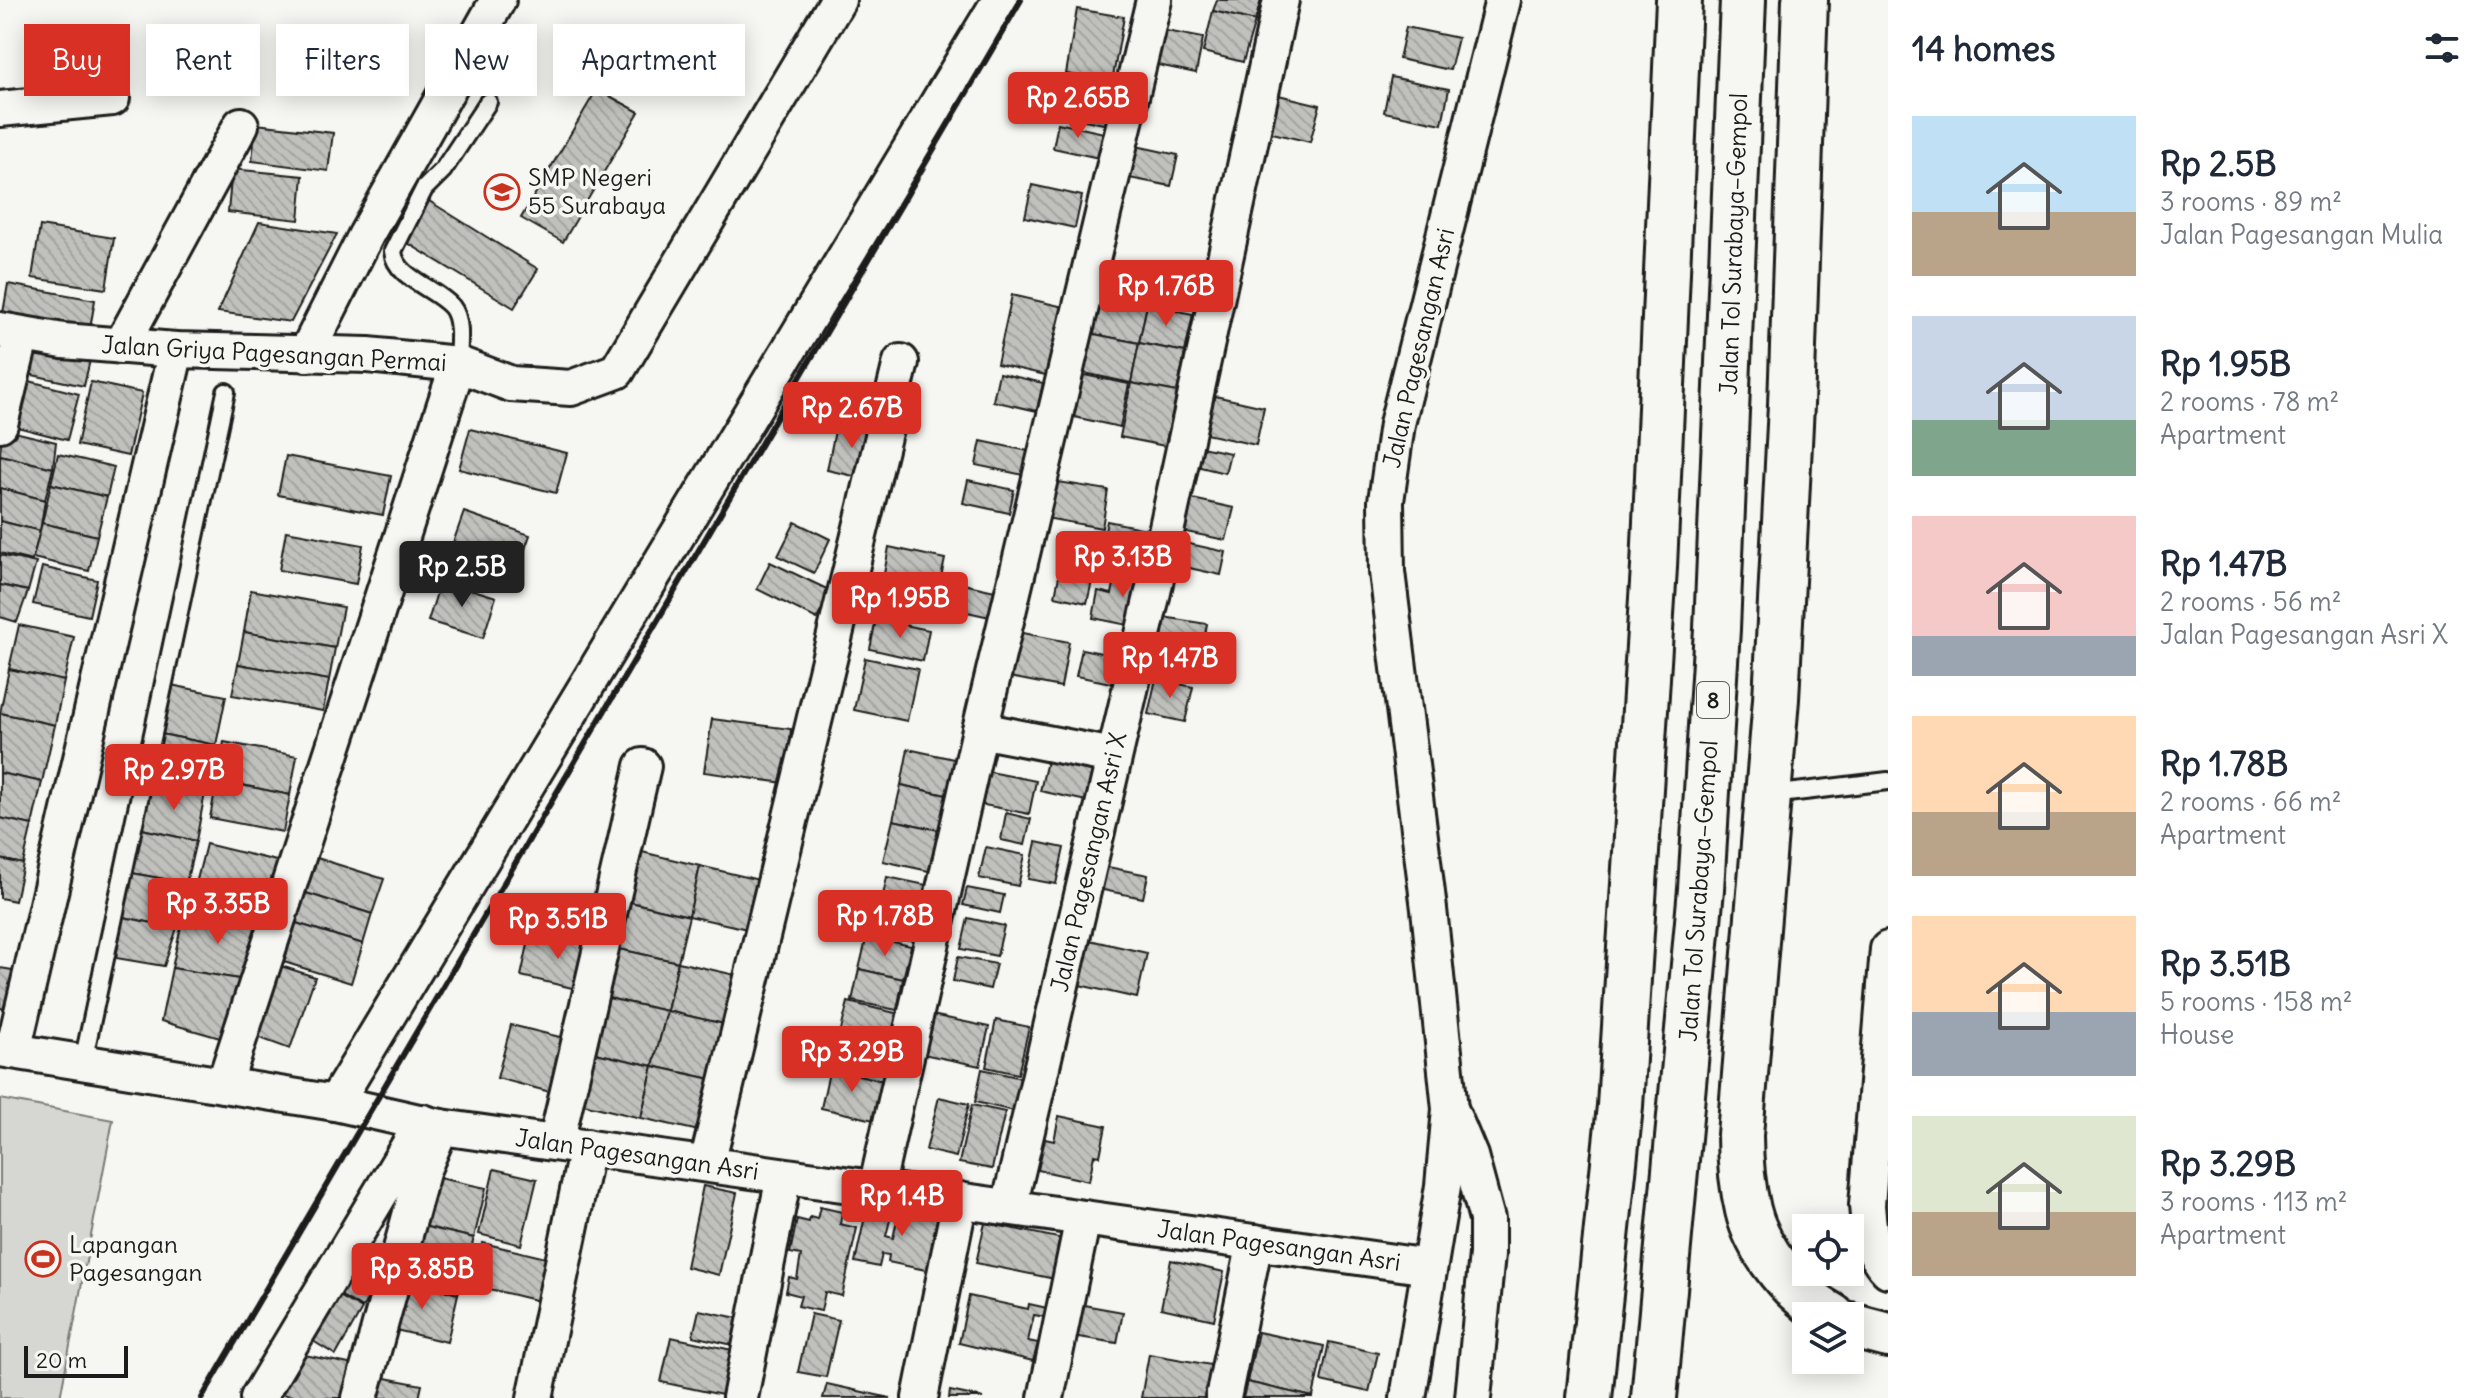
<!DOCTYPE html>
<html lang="en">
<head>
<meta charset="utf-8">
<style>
  :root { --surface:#fff; --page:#f2f2f3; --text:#1f2937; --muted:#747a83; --accent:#d93025 }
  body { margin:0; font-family:Delius,sans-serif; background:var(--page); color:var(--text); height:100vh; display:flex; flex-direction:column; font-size:30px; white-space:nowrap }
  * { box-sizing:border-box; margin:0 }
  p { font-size:26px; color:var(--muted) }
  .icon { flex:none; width:44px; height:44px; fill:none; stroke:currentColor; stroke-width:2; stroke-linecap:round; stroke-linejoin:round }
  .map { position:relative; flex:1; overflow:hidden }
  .side { display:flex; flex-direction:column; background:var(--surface); width:600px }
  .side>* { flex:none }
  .guide { position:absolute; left:24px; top:24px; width:760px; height:72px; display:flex; gap:16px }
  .fabs { position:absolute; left:1792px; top:1214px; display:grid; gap:16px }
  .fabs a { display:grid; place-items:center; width:72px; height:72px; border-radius:0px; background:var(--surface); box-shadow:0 4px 20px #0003; font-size:40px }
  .scale { position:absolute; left:24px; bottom:20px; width:104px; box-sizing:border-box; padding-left:8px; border:4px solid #1c1c1c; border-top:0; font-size:22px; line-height:28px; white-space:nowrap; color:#1c1c1c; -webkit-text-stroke:6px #f6f6f2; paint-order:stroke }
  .price { position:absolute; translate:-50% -68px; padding:0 18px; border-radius:8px; background:var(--accent); color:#fff; font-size:26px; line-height:52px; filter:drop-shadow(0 2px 4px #0008) }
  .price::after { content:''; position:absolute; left:50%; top:48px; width:24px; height:18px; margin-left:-12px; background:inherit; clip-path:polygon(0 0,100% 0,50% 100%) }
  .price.selected { background:#222; color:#fff }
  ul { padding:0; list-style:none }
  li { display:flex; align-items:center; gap:24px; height:200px; padding:0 24px }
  li span { display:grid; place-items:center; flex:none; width:224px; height:160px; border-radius:0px; color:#555 }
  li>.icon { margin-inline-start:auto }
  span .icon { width:96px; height:96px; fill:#fffc; stroke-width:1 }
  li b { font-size:34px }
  h2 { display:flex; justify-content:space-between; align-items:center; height:96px; padding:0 24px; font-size:34px }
  .pill { padding:0 28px; border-radius:0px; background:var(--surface); box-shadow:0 4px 20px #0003; font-size:28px; line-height:72px }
  .pill.selected { background:var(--accent); color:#fff }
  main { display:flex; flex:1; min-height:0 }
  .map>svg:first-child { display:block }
  .grass { fill:#d6d6d2; stroke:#797977; stroke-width:2 }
  .building { fill:url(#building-back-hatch); stroke:#1c1c1c; stroke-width:2 }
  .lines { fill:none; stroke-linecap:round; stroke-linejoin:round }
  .service-casing { stroke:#1c1c1c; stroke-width:22 }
  .minor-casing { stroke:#1c1c1c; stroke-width:40 }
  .motorway-casing { stroke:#1c1c1c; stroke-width:50 }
  .service { stroke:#f6f6f2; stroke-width:16 }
  .minor { stroke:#f6f6f2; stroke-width:34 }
  .motorway { stroke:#f6f6f2; stroke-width:44 }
  .rail { stroke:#1c1c1c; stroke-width:6 }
  .labels { text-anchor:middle; stroke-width:7; stroke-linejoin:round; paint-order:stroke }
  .shield { fill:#f6f6f2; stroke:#5d5d5c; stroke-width:2 }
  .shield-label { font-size:22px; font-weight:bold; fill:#1c1c1c }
  .poi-label { font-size:24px; fill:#1c1c1c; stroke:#f6f6f2; text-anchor:start }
  .street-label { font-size:24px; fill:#1c1c1c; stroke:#f6f6f2 }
</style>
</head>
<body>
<main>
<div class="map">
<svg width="1888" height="1398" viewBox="0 0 1888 1398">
  <defs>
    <pattern id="building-back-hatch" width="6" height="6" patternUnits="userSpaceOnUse" patternTransform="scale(2)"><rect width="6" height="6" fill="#c0c0bd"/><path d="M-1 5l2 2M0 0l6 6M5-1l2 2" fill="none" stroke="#a4a4a2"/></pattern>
  </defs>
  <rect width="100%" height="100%" fill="#f6f6f2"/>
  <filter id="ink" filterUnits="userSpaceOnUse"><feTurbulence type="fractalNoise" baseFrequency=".0125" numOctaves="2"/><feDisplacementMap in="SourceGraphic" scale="16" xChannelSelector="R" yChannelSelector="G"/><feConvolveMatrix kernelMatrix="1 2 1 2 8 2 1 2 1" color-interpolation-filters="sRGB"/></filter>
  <g filter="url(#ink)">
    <!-- grass -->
    <polygon class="grass" points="0,1099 113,1120 60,1398 0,1398"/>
    <!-- building -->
    <g class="building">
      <polygon points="1217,0 1261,0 1255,21 1213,11"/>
      <polygon points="1077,9 1124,17 1112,82 1066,74"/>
      <polygon points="1213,11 1255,21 1243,62 1203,52"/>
      <polygon points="1406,27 1458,38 1450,70 1399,59"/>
      <polygon points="1151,28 1203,38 1196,73 1144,62"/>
      <polygon points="1391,77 1449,89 1442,124 1384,112"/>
      <polygon points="1065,81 1115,92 1108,125 1057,114"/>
      <polygon points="597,89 639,112 563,242 521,218"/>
      <polygon points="1266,92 1320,105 1310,142 1256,129"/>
      <polygon points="1058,123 1104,133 1099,158 1053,148"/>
      <polygon points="256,124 333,133 328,171 252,161"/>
      <polygon points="1136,146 1178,155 1171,186 1129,178"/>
      <polygon points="232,169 303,176 299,220 228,212"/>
      <polygon points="1032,185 1082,196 1075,228 1025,217"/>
      <polygon points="426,199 538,269 514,308 401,239"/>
      <polygon points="259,222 337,234 291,322 218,312"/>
      <polygon points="40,226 114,238 106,289 32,278"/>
      <polygon points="8,284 95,300 89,334 2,319"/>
      <polygon points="1091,294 1147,305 1139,343 1084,332"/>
      <polygon points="1012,295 1064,307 1050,376 997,364"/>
      <polygon points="1147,305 1193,314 1185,352 1139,343"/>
      <polygon points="1084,332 1139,343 1131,383 1075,371"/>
      <polygon points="31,338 92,351 84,386 23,373"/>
      <polygon points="1139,343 1185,352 1177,392 1131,383"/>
      <polygon points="999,373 1043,383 1037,411 993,401"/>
      <polygon points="1074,373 1129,384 1120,427 1065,415"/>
      <polygon points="18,378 79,394 67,440 6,424"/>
      <polygon points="91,382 142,393 128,456 77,445"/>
      <polygon points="1131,383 1177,392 1165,446 1120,437"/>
      <polygon points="1215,396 1264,407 1256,445 1206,434"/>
      <polygon points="837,421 877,428 867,479 827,470"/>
      <polygon points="2,429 56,442 53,468 0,455"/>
      <polygon points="470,429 567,453 556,493 459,469"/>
      <polygon points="981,441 1033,452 1028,476 976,465"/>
      <polygon points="1192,445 1230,453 1225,473 1188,464"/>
      <polygon points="58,454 114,467 107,497 51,484"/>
      <polygon points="0,455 53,468 45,500 0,488"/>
      <polygon points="286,456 391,476 383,515 278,495"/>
      <polygon points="968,480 1014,490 1009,513 963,503"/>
      <polygon points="1046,480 1108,490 1102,528 1040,517"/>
      <polygon points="51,484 107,497 97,536 42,523"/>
      <polygon points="0,488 45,500 40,531 0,521"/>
      <polygon points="1188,498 1234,508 1226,540 1181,531"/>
      <polygon points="464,512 530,535 519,566 453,543"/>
      <polygon points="0,521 40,531 32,561 0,553"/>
      <polygon points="1107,521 1156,531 1149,567 1100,558"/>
      <polygon points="795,522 830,539 814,573 778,556"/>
      <polygon points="42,523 97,536 89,571 33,558"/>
      <polygon points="286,531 363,545 356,584 279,570"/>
      <polygon points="1176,541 1226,552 1221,575 1171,564"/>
      <polygon points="889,547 945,559 939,586 884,574"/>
      <polygon points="0,555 36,563 28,591 0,585"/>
      <polygon points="1062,561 1095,568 1087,603 1055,596"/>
      <polygon points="770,562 831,591 832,614 822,609 817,619 757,589"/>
      <polygon points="42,567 97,580 89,616 33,604"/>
      <polygon points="1117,569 1149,575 1138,627 1093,618 1098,591 1112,594"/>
      <polygon points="441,580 496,597 483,638 428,621"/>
      <polygon points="950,581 995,591 990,617 944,607"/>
      <polygon points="0,585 28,591 17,622 0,617"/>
      <polygon points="251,590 343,607 335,648 244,632"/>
      <polygon points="1151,615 1207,624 1201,656 1146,646"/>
      <polygon points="876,619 929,630 923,661 870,649"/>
      <polygon points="19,625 74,637 64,681 9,669"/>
      <polygon points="1013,631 1069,642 1061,687 1004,676"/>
      <polygon points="244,632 335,648 329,680 238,664"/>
      <polygon points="1082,649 1121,657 1116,684 1076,676"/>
      <polygon points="865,658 918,669 907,721 854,710"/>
      <polygon points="238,664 329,680 323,711 232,695"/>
      <polygon points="9,669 64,681 55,725 0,713"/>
      <polygon points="1156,679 1193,687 1185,722 1148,714"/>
      <polygon points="171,685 226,696 216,745 161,734"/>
      <polygon points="0,713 55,725 42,782 0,773"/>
      <polygon points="712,719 791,729 785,783 704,772"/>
      <polygon points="161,734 216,745 205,793 152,783"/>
      <polygon points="224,742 297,756 290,795 217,780"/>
      <polygon points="908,749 963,761 955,797 901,785"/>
      <polygon points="1047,761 1103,772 1096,803 1040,791"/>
      <polygon points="980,770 1036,781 1029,814 974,803"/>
      <polygon points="0,773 42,782 32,825 0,818"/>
      <polygon points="217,780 290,795 283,832 210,818"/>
      <polygon points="152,783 205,793 196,841 142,829"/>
      <polygon points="901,785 955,797 947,832 893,820"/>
      <polygon points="1006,813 1031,819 1025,845 1001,840"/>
      <polygon points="0,818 32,825 23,864 0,859"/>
      <polygon points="893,820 947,832 938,873 883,861"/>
      <polygon points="142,829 196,841 186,883 132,873"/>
      <polygon points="1036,842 1064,848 1056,884 1028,879"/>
      <polygon points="206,844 289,864 279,908 195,888"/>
      <polygon points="986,847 1025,855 1018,886 979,878"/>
      <polygon points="642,852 700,866 689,916 630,902"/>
      <polygon points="317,858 384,879 372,914 306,893"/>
      <polygon points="0,859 23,864 15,901 0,898"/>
      <polygon points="700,866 763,881 752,930 689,916"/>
      <polygon points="1103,866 1148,875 1143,898 1098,889"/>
      <polygon points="132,873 186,883 177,928 123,917"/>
      <polygon points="887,877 931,886 919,942 875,932"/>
      <polygon points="967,888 1004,895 1000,913 963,905"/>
      <polygon points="306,893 372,914 363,944 296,923"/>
      <polygon points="630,902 689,916 678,962 619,949"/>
      <polygon points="185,908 267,927 251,981 172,968"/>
      <polygon points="123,917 177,928 164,966 116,958"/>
      <polygon points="968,918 1004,926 997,956 961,949"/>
      <polygon points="296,923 363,944 351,983 284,962"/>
      <polygon points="531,931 596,947 585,991 521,976"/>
      <polygon points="867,936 911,946 903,979 859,969"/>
      <polygon points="1085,939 1147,953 1137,998 1075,984"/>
      <polygon points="619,949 678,962 667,1011 608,998"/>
      <polygon points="958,957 996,964 990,989 953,981"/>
      <polygon points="678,962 744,977 733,1026 667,1011"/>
      <polygon points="281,966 315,977 290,1049 257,1037"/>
      <polygon points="0,968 13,970 6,1009 0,1008"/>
      <polygon points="172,968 251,981 227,1040 161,1021"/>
      <polygon points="859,969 903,979 897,1010 852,1001"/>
      <polygon points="608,998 667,1011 653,1066 595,1053"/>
      <polygon points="848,1002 904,1015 896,1047 840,1034"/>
      <polygon points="667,1011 733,1026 720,1081 653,1066"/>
      <polygon points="932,1015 989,1027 980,1066 923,1054"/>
      <polygon points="996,1020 1029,1027 1018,1074 986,1067"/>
      <polygon points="511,1025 568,1039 554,1093 497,1078"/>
      <polygon points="838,1037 891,1050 883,1081 830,1068"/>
      <polygon points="595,1053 653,1066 641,1118 583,1104"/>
      <polygon points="653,1066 720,1081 708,1133 641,1118"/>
      <polygon points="830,1068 883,1081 874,1120 821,1108"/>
      <polygon points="982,1069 1021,1078 1014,1111 975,1102"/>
      <polygon points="939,1097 969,1104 956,1157 926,1150"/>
      <polygon points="972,1105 1005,1112 992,1169 959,1163"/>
      <polygon points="1059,1116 1106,1126 1100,1156 1094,1155 1089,1181 1038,1170 1045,1139 1054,1141"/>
      <polygon points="494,1169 537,1179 521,1245 479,1234"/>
      <polygon points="425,1175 486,1188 474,1238 414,1224"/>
      <polygon points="703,1186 737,1193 719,1275 686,1267"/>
      <polygon points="868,1203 893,1208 886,1236 893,1238 899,1212 919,1217 922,1208 949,1213 935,1272 888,1262 889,1255 882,1254 879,1267 855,1262"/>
      <polygon points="820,1207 842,1212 840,1224 857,1228 842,1296 825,1292 821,1311 798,1306 801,1296 786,1292 789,1277 797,1279 801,1255 790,1253 797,1219 809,1222 810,1217 817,1219"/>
      <polygon points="985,1223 1068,1240 1060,1280 976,1263"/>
      <polygon points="414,1224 474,1238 458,1294 398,1279"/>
      <polygon points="483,1243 550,1259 539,1301 473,1285"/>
      <polygon points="361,1253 386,1268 362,1308 337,1293"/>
      <polygon points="1171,1260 1224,1272 1214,1320 1161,1308"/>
      <polygon points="398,1279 458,1294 447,1342 387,1328"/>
      <polygon points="339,1296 362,1309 336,1355 313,1341"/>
      <polygon points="969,1296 1028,1309 1029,1304 1047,1308 1045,1317 1034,1315 1028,1341 1038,1343 1033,1361 959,1343"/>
      <polygon points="1078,1304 1123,1312 1117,1343 1072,1336"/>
      <polygon points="699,1310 738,1318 733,1345 693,1336"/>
      <polygon points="811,1314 839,1320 826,1377 798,1372"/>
      <polygon points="1258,1332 1324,1346 1313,1397 1247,1382"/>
      <polygon points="671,1337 737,1351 727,1396 661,1382"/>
      <polygon points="1329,1342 1378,1353 1369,1392 1321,1381"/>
      <polygon points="290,1352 359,1366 352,1398 302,1398 281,1394"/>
      <polygon points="1149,1354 1211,1365 1206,1398 1141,1398"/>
      <polygon points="369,1375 422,1385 419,1398 362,1398"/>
      <polygon points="1247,1382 1313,1397 1313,1398 1243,1398"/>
      <polygon points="827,1384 890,1398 823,1398"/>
      <polygon points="950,1391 983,1398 949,1398"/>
    </g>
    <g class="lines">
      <defs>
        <g id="service">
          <path d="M458,364C458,348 463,321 452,307C436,288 395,278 393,251L424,189L443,170L488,102"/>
          <polyline points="1771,795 1888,781"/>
          <polyline points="83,1062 226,392"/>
        </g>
        <g id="minor">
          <polyline points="0,109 112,98"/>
          <polyline points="0,330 63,341 176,350 368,355 458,364 511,384 571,388 617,371 838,0"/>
          <polyline points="121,346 241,125"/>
          <polyline points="306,354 366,235 498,0"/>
          <polyline points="0,424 22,334"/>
          <polyline points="980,730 1113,756"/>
          <path d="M1888,949L1867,1205C1869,1230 1870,1252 1888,1270"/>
          <polyline points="0,1049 335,1103 441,1127 1429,1267"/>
          <polyline points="13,1051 176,350"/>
          <polyline points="224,1085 458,364"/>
          <polyline points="335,1103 1000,0"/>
          <polyline points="1452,1113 1470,1156 1487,1219 1487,1254 1473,1398"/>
          <polyline points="556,1143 643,766"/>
          <polyline points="707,1164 901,362"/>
          <polyline points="876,1189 980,730 1154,0"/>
          <polyline points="1009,1207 1153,592 1281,0"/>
          <polyline points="258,1398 423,1122"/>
          <polyline points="360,1398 423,1169 441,1127"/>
          <polyline points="535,1398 587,1147"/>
          <polyline points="740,1398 784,1176"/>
          <polyline points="920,1398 960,1200"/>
          <polyline points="1046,1398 1083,1218"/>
          <polyline points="1223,1398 1255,1242"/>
          <polyline points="1408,1398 1443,1186 1450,1109 1429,909 1387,572 1386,501 1397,424 1503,0"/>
        </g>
        <g id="motorway">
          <path d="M1805,0L1791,405L1776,699L1740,1135C1740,1160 1742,1185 1748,1210C1758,1252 1795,1296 1832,1316"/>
          <polyline points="1850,1325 1888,1335"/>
          <polyline points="1589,1398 1620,1106 1654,567 1679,0"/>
          <polyline points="1654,1398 1701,889 1717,629 1743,0"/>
        </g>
      </defs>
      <!-- service casing -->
      <use href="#service" class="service-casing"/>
      <!-- minor casing -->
      <use href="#minor" class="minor-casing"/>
      <!-- motorway casing -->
      <use href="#motorway" class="motorway-casing"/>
      <!-- service -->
      <use href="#service" class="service"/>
      <!-- minor -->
      <use href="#minor" class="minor"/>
      <!-- motorway -->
      <use href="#motorway" class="motorway"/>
      <!-- rail -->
      <polyline class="rail" points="202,1398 1021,0"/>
    </g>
  </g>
  <!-- icons -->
  <defs>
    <symbol id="school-ring" viewBox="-11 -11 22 22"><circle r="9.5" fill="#f6f6f2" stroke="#c8321e" stroke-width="1.5"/><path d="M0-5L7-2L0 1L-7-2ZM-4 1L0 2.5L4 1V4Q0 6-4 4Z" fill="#c8321e"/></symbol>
    <symbol id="stadium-ring" viewBox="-11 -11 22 22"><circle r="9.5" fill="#f6f6f2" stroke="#c8321e" stroke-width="1.5"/><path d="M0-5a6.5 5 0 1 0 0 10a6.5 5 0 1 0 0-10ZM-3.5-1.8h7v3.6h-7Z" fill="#c8321e"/></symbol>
  </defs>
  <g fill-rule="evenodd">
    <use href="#school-ring" x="482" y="172" width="40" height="40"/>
    <use href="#stadium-ring" x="23" y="1239" width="40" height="40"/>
  </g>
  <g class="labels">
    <!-- shield labels -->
    <rect class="shield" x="1697" y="682" width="32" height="36" rx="6"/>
    <g class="shield-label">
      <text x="1713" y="708">8</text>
    </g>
    <!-- poi labels -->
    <g class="poi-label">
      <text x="528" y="186">SMP Negeri<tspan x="528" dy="28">55 Surabaya</tspan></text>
      <text x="69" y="1253">Lapangan<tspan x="69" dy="28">Pagesangan</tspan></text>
    </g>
    <!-- street labels -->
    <g class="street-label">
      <text transform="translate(1734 244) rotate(-88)" y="8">Jalan Tol Surabaya–Gempol</text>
      <text transform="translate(1419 348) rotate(-77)" y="8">Jalan Pagesangan Asri</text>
      <text transform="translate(274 354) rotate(3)" y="8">Jalan Griya Pagesangan Permai</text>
      <text transform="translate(1089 862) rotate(-77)" y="8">Jalan Pagesangan Asri X</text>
      <text transform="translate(1699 891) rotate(-86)" y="8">Jalan Tol Surabaya–Gempol</text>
      <text transform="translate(637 1155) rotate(8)" y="8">Jalan Pagesangan Asri</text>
      <text transform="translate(1279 1246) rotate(8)" y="8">Jalan Pagesangan Asri</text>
    </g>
  </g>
</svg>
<div class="fabs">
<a><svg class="icon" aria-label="locate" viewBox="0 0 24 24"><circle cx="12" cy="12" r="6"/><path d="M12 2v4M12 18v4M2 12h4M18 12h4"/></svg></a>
<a><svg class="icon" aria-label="layers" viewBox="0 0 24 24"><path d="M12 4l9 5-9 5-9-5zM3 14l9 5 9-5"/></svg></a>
</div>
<div class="scale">20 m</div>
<b class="price" style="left:1078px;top:140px">Rp 2.65B</b>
<b class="price" style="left:1166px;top:328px">Rp 1.76B</b>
<b class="price" style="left:852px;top:450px">Rp 2.67B</b>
<b class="price" style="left:1123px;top:599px">Rp 3.13B</b>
<b class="price selected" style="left:462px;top:609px">Rp 2.5B</b>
<b class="price" style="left:900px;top:640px">Rp 1.95B</b>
<b class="price" style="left:1170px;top:700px">Rp 1.47B</b>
<b class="price" style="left:174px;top:812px">Rp 2.97B</b>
<b class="price" style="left:218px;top:946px">Rp 3.35B</b>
<b class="price" style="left:885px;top:958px">Rp 1.78B</b>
<b class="price" style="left:558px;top:961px">Rp 3.51B</b>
<b class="price" style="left:852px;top:1094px">Rp 3.29B</b>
<b class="price" style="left:902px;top:1238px">Rp 1.4B</b>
<b class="price" style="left:422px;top:1311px">Rp 3.85B</b>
<div class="guide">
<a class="pill selected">Buy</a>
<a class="pill">Rent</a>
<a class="pill">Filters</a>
<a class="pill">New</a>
<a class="pill">Apartment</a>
</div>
</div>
<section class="side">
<h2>14 homes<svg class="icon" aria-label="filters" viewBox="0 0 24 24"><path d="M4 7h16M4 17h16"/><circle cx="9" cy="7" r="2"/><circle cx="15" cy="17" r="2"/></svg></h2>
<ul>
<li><span style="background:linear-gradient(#bfe0f5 60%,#b9a48a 0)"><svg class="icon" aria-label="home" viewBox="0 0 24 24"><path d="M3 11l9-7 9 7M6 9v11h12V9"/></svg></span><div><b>Rp 2.5B</b><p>3 rooms · 89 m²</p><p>Jalan Pagesangan Mulia</p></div></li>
<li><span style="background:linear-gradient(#c9d6e8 65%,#7fa58c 0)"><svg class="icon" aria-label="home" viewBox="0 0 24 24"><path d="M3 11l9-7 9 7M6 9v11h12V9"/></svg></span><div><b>Rp 1.95B</b><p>2 rooms · 78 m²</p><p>Apartment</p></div></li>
<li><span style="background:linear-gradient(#f6c9c9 75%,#9aa5b1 0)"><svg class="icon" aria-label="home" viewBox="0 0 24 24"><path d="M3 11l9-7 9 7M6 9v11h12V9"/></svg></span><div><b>Rp 1.47B</b><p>2 rooms · 56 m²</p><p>Jalan Pagesangan Asri X</p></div></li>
<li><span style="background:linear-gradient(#ffd9b3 60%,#b9a48a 0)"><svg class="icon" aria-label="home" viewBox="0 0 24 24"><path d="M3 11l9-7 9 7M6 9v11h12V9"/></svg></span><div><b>Rp 1.78B</b><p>2 rooms · 66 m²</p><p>Apartment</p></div></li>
<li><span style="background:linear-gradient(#ffd9b3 60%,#9aa5b1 0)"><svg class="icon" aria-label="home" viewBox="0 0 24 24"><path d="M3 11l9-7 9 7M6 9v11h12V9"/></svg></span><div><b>Rp 3.51B</b><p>5 rooms · 158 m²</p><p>House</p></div></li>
<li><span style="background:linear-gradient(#dfe7d0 60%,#b9a48a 0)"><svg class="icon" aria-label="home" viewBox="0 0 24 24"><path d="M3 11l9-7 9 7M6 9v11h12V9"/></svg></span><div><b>Rp 3.29B</b><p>3 rooms · 113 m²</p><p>Apartment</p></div></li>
</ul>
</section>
</main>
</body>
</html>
